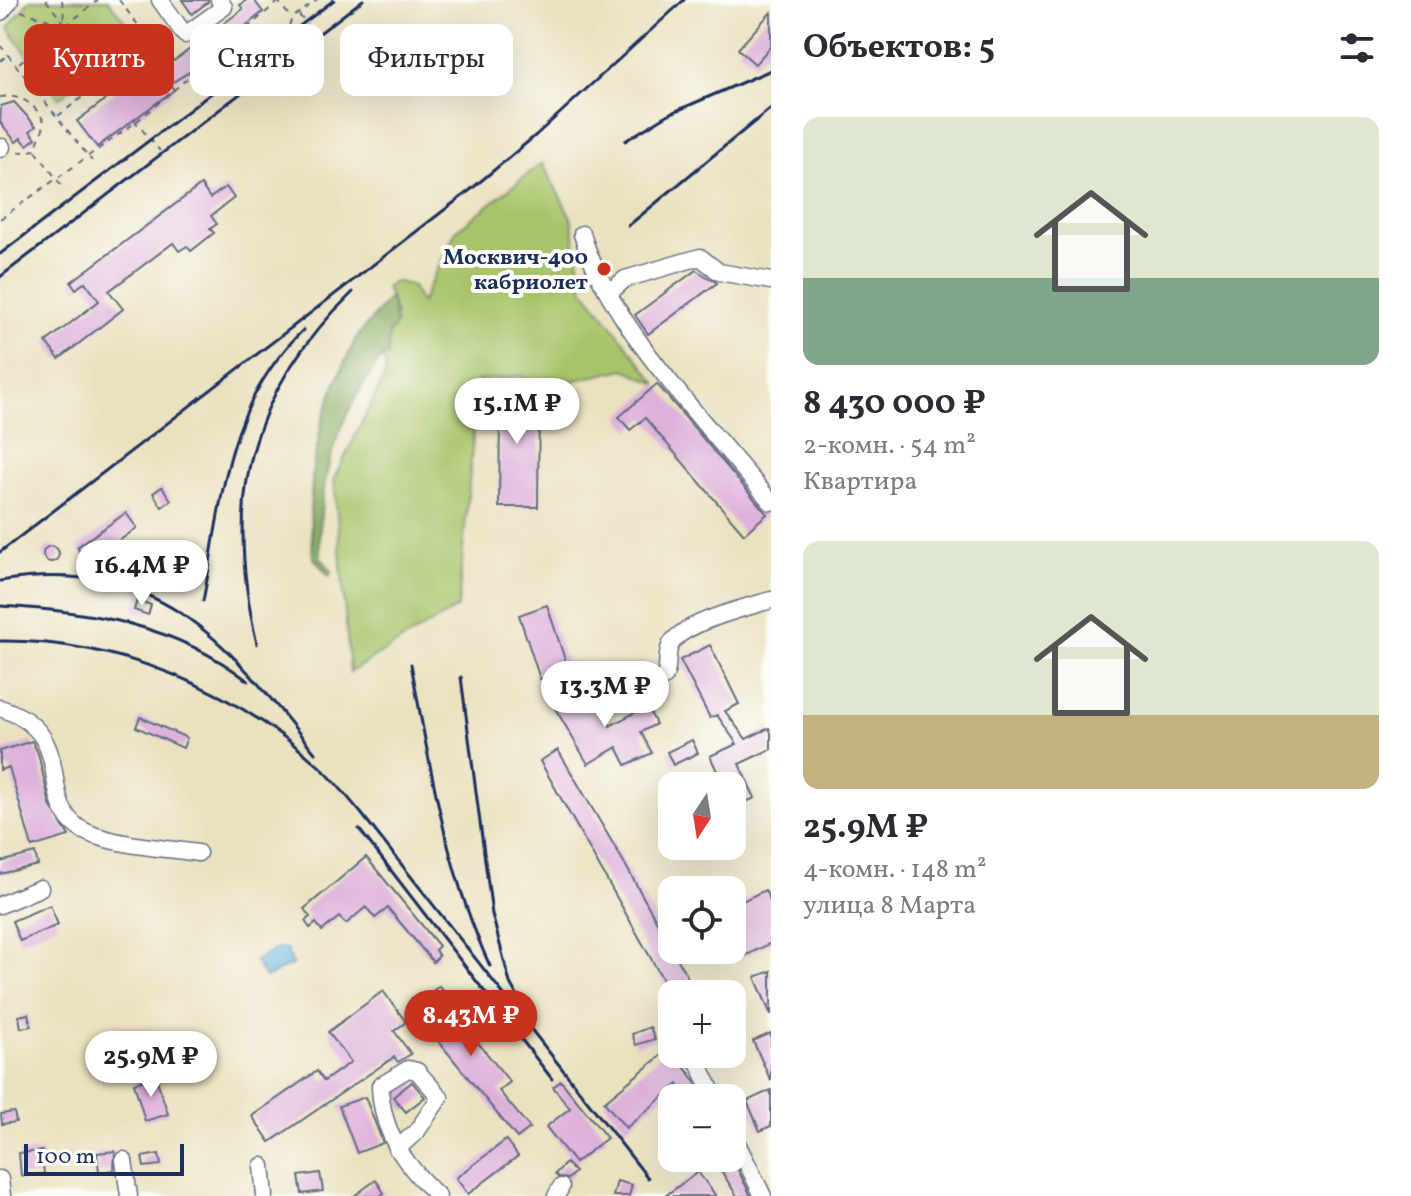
<!DOCTYPE html>
<html lang="ru">
<head>
<meta charset="utf-8">
<style>
  :root { --surface:#fff; --page:#f2f2f3; --text:#2b2b33; --muted:#7c7c81; --accent:#c8321e }
  body { margin:0; font-family:Vollkorn,serif; background:var(--page); color:var(--text); height:100vh; display:flex; flex-direction:column; font-size:30px; white-space:nowrap }
  * { box-sizing:border-box; margin:0 }
  p { font-size:26px; color:var(--muted) }
  .icon { flex:none; width:44px; height:44px; fill:none; stroke:currentColor; stroke-width:2; stroke-linecap:round; stroke-linejoin:round }
  .map { position:relative; flex:1; overflow:hidden }
  .side { display:flex; flex-direction:column; background:var(--surface); width:640px }
  .side>* { flex:none }
  .guide { position:absolute; left:24px; top:24px; width:626px; height:72px; display:flex; gap:16px }
  .needle { width:52px; rotate:192deg }
  .tools { position:absolute; left:658px; top:772px; display:grid; gap:16px }
  .tools a { display:grid; place-items:center; width:88px; height:88px; border-radius:16px; background:var(--surface); box-shadow:0 8px 32px #0002; font-size:40px }
  .scale { position:absolute; left:24px; bottom:20px; width:160px; box-sizing:border-box; padding-left:8px; border:4px solid #1b2f5e; border-top:0; font-size:22px; line-height:28px; white-space:nowrap; color:#1b2f5e; -webkit-text-stroke:6px #fdfcf7; paint-order:stroke }
  .price { position:absolute; translate:-50% -68px; padding:0 18px; border-radius:28px; background:#fff; color:#222; font-size:26px; line-height:52px; filter:drop-shadow(0 2px 4px #0008) }
  .price::after { content:''; position:absolute; left:50%; top:48px; width:24px; height:18px; margin-left:-12px; background:inherit; clip-path:polygon(0 0,100% 0,50% 100%) }
  .price.active { background:var(--accent); color:#fff }
  ul { padding:0; list-style:none }
  li { display:grid; align-content:center; gap:16px; height:424px; padding:0 32px }
  li span { display:grid; place-items:center; height:248px; border-radius:16px; color:#555 }
  li>.icon { margin-inline-start:auto }
  span .icon { width:144px; height:144px; fill:#fffc; stroke-width:1 }
  li b { font-size:34px }
  h2 { display:flex; justify-content:space-between; align-items:center; height:96px; padding:0 32px; font-size:34px }
  .chip { padding:0 28px; border-radius:16px; background:var(--surface); box-shadow:0 8px 32px #0002; font-size:28px; line-height:72px }
  .chip.active { background:var(--accent); color:#fff }
  main { display:flex; flex:1; min-height:0 }
  .map>svg:first-child { display:block }
  .green { fill:#a8c46a; stroke:#627a64; stroke-width:2 }
  .forest { fill:#86aa5e; stroke:#506c5e; stroke-width:2 }
  .water { fill:#60b4dc; stroke:#3e729d; stroke-width:2 }
  .building { fill:#deb1db }
  .lines { fill:none; stroke-linecap:round; stroke-linejoin:round }
  .minor-casing { stroke:#636d80; stroke-width:19 }
  .major-casing { stroke:#636d80; stroke-width:23 }
  .path { stroke:#636d80; stroke-width:2; stroke-dasharray:6 6; stroke-linecap:butt }
  .minor { stroke:#fff; stroke-width:16 }
  .major { stroke:#fff; stroke-width:20 }
  .rail { stroke:#1b2f5e; stroke-width:3 }
  .poi-dot { fill:#c8321e; stroke:#fdfcf7; stroke-width:3 }
  .labels { text-anchor:middle; stroke-width:8; stroke-linejoin:round; paint-order:stroke }
  .poi-label { font-size:22px; font-weight:bold; fill:#1b2f5e; stroke:#fdfcf7; text-anchor:end }
</style>
</head>
<body>
<main>
<div class="map">
<svg width="771" height="1196" viewBox="0 0 771 1196">
  <rect width="100%" height="100%" fill="#fdfcf7"/>
  <filter id="ink" filterUnits="userSpaceOnUse"><feTurbulence type="fractalNoise" baseFrequency=".0125" numOctaves="2"/><feDisplacementMap in="SourceGraphic" scale="16" xChannelSelector="R" yChannelSelector="G"/><feConvolveMatrix kernelMatrix="1 2 1 2 8 2 1 2 1" color-interpolation-filters="sRGB"/></filter>
  <filter id="wash" filterUnits="userSpaceOnUse"><feTurbulence type="fractalNoise" baseFrequency=".006" numOctaves="4" result="noise"/><feDisplacementMap in="SourceGraphic" scale="32" xChannelSelector="R" yChannelSelector="G"/><feGaussianBlur stdDeviation="1.8" result="paint"/><feColorMatrix in="noise" values="0 0 0 0 0 0 0 0 0 0 0 0 0 0 0 0 0 1.4 0 .05"/><feComposite in="paint" operator="in"/></filter>
  <g filter="url(#wash)">
    <rect width="100%" height="100%" fill="#eae1bf"/>
    <!-- green -->
    <g class="green">
      <polygon points="30,0 108,0 139,39 59,98 8,28"/>
      <polygon points="542,163 571,217 583,288 657,384 625,369 540,388 539,393 522,376 478,381 458,607 350,672 334,479 384,378 386,366 382,357 396,314 386,288 394,281 411,285 421,303 456,231"/>
    </g>
    <!-- forest -->
    <path class="forest" d="M390,297L396,324L389,333L388,356L382,357C336,419 317,480 320,557L332,571L329,576L313,557L310,512L313,467L322,422L337,379L356,338Z"/>
    <!-- water -->
    <polygon class="water" points="278,948 286,949 293,964 265,978 255,961"/>
    <g id="blocks">
      <!-- building -->
      <g class="building">
        <polygon points="182,0 208,0 208,2 192,14"/>
        <polygon points="247,0 254,0 263,12 212,53 214,56 170,84 174,90 97,147 77,121 155,62 168,54 174,61 243,9 240,5"/>
        <polygon points="771,12 771,46 755,64 738,49"/>
        <polygon points="14,102 36,126 30,131 36,138 27,145 21,138 16,142 0,122 1,106"/>
        <polygon points="201,185 210,198 226,187 234,198 211,216 217,224 210,229 214,233 191,251 187,246 179,251 173,243 109,291 123,309 59,359 46,342 99,301 85,282 76,289 71,282"/>
        <polygon points="696,270 717,283 648,334 635,315"/>
        <polygon points="487,384 501,384 500,392 539,393 538,507 499,507 500,412 486,412"/>
        <polygon points="657,384 767,514 744,534 645,418 630,430 619,417"/>
        <polygon points="162,487 171,500 162,507 153,493"/>
        <polygon points="126,513 137,528 106,550 111,558 93,570 77,547"/>
        <circle cx="51" cy="554" r="8"/>
        <polygon points="137,600 151,605 148,615 134,610"/>
        <polygon points="547,605 568,669 540,679 519,615"/>
        <polygon points="710,645 739,704 725,711 746,739 769,728 771,733 771,749 739,764 755,798 734,807 732,786 724,786 710,756 737,744 717,715 710,718 680,660"/>
        <polygon points="589,688 610,726 647,706 656,724 641,732 652,753 626,765 617,747 588,764 555,708"/>
        <polygon points="140,717 187,738 183,748 136,727"/>
        <polygon points="692,740 698,753 673,765 667,752"/>
        <polygon points="32,741 38,753 50,805 69,836 32,847 9,767 0,770 0,751"/>
        <polygon points="558,750 622,859 697,994 671,994 540,761"/>
        <polygon points="35,853 38,865 0,874 0,862"/>
        <polygon points="366,857 439,946 435,950 439,956 433,962 388,908 375,918 366,907 346,924 339,917 322,931 316,923 310,928 305,921 310,917 304,909"/>
        <polygon points="765,890 771,903 771,943 735,961 729,950 732,906"/>
        <polygon points="50,905 58,925 20,941 12,921"/>
        <polygon points="771,971 771,1015 755,977"/>
        <polygon points="439,986 454,1004 449,1007 510,1082 499,1091 530,1128 517,1138 426,1026 432,1021 418,1003"/>
        <polygon points="383,991 406,1022 394,1031 411,1054 398,1062 394,1057 270,1142 252,1116 317,1071 324,1081 351,1062 328,1032"/>
        <polygon points="28,1014 31,1026 21,1028 19,1016"/>
        <polygon points="650,1027 655,1039 636,1045 632,1034"/>
        <polygon points="771,1033 771,1081 753,1041"/>
        <polygon points="669,1049 694,1079 703,1098 685,1098 678,1084 626,1128 604,1102"/>
        <polygon points="156,1077 168,1114 145,1121 134,1083"/>
        <polygon points="561,1081 607,1138 575,1163 546,1127 570,1108 553,1087"/>
        <polygon points="412,1082 425,1097 406,1112 393,1097"/>
        <polygon points="771,1090 771,1126 760,1131 747,1101"/>
        <polygon points="365,1097 383,1143 357,1153 339,1106"/>
        <polygon points="14,1112 16,1122 2,1124 1,1114"/>
        <polygon points="506,1140 518,1156 468,1194 456,1178"/>
        <polygon points="42,1151 44,1174 21,1176 19,1153"/>
        <polygon points="115,1151 114,1170 99,1172 97,1153"/>
        <polygon points="159,1154 161,1165 144,1167 142,1157"/>
        <polygon points="566,1163 575,1172 568,1179 558,1177 555,1174"/>
        <polygon points="735,1164 751,1196 737,1196 722,1172"/>
        <polygon points="698,1172 716,1196 665,1196"/>
        <polygon points="320,1173 323,1191 302,1194 299,1176"/>
        <polygon points="376,1180 384,1193 380,1196 354,1196"/>
        <polygon points="617,1181 632,1185 629,1196 613,1196"/>
      </g>
    </g>
  </g>
  <g filter="url(#ink)">
    <use href="#blocks" fill-opacity="0" stroke="#636d80" stroke-width="2"/>
    <g class="lines">
      <defs>
        <g id="minor">
          <polyline points="160,0 185,35 224,7 219,0"/>
          <polyline points="0,149 2,147"/>
          <path d="M582,234C610,327 709,426 771,502"/>
          <polyline points="609,293 625,279 700,257 719,272 771,281"/>
          <path d="M614,692L657,682L665,676C669,666 666,656 670,646C679,623 748,607 771,600"/>
          <path d="M0,708C79,733 36,799 79,828C105,845 166,848 198,853"/>
          <polyline points="0,905 40,888"/>
          <polyline points="694,1054 715,1098"/>
          <polyline points="732,1133 763,1196"/>
          <path d="M397,1149L417,1131L440,1097L417,1071L408,1069L380,1086C382,1134 405,1165 438,1196"/>
          <polyline points="124,1160 129,1196"/>
          <polyline points="262,1166 265,1196"/>
          <polyline points="0,1179 2,1196"/>
          <polyline points="556,1196 561,1187"/>
        </g>
        <polyline id="major" points="0,10 8,0"/>
      </defs>
      <!-- minor casing -->
      <use href="#minor" class="minor-casing"/>
      <!-- major casing -->
      <use href="#major" class="major-casing"/>
      <!-- path -->
      <g class="path">
        <polyline points="46,0 65,25"/>
        <polyline points="62,0 65,25"/>
        <polyline points="119,0 152,43"/>
        <polyline points="277,0 291,18"/>
        <polyline points="21,11 64,25"/>
        <polyline points="299,15 314,33"/>
        <polyline points="289,26 292,18 317,0"/>
        <polyline points="0,45 92,161"/>
        <polyline points="0,61 8,55"/>
        <polyline points="19,63 98,0"/>
        <path d="M0,97C22,94 35,104 45,123L35,150L15,153"/>
        <polyline points="58,116 166,32"/>
        <polyline points="134,120 160,151"/>
        <polyline points="36,151 61,185"/>
        <polyline points="0,219 136,122 278,2"/>
      </g>
      <!-- minor -->
      <use href="#minor" class="minor"/>
      <!-- major -->
      <use href="#major" class="major"/>
      <!-- rail -->
      <g class="rail">
        <polyline points="625,141 669,114 771,70"/>
        <polyline points="628,226 771,108"/>
        <polyline points="0,254 334,0"/>
        <polyline points="0,277 363,0"/>
        <polyline points="0,552 469,191 536,135 684,0"/>
        <path d="M0,581C160,556 225,640 315,753"/>
        <path d="M203,601C223,499 224,407 303,330"/>
        <path d="M0,606C90,611 175,624 248,681"/>
        <path d="M0,641C118,640 234,688 321,768C335,781 348,798 361,813L648,1178"/>
        <path d="M257,644C224,503 246,394 353,292"/>
        <path d="M411,664C430,766 446,871 490,966"/>
        <polyline points="461,677 492,914 510,983 520,1001"/>
        <polyline points="359,829 552,1079"/>
      </g>
    </g>
  </g>
  <!-- markers -->
  <circle class="poi-dot" cx="604" cy="269" r="8"/>
  <g class="labels">
    <!-- poi labels -->
    <g class="poi-label">
      <text x="588" y="264">Москвич-400<tspan x="588" dy="25">кабриолет</tspan></text>
    </g>
  </g>
</svg>
<div class="tools">
<a><svg class="needle" viewBox="-14 -14 28 28"><path d="M0-13l5 13h-10z" fill="#e53935"/><path d="M0 13l5-13h-10z" fill="#7c7c81"/></svg></a>
<a><svg class="icon" aria-label="locate" viewBox="0 0 24 24"><circle cx="12" cy="12" r="6"/><path d="M12 2v4M12 18v4M2 12h4M18 12h4"/></svg></a>
<a>+</a>
<a>−</a>
</div>
<div class="scale">100 m</div>
<b class="price" style="left:517px;top:446px">15.1M ₽</b>
<b class="price" style="left:142px;top:608px">16.4M ₽</b>
<b class="price" style="left:605px;top:729px">13.3M ₽</b>
<b class="price active" style="left:471px;top:1058px">8.43M ₽</b>
<b class="price" style="left:151px;top:1099px">25.9M ₽</b>
<div class="guide">
<a class="chip active">Купить</a>
<a class="chip">Снять</a>
<a class="chip">Фильтры</a>
</div>
</div>
<section class="side">
<h2>Объектов: 5<svg class="icon" aria-label="filters" viewBox="0 0 24 24"><path d="M4 7h16M4 17h16"/><circle cx="9" cy="7" r="2"/><circle cx="15" cy="17" r="2"/></svg></h2>
<ul>
<li><span style="background:linear-gradient(#dfe7d0 65%,#7fa58c 0)"><svg class="icon" aria-label="home" viewBox="0 0 24 24"><path d="M3 11l9-7 9 7M6 9v11h12V9"/></svg></span><div><b>8 430 000 ₽</b><p>2-комн. · 54 m²</p><p>Квартира</p></div></li>
<li><span style="background:linear-gradient(#dfe7d0 70%,#c2b280 0)"><svg class="icon" aria-label="home" viewBox="0 0 24 24"><path d="M3 11l9-7 9 7M6 9v11h12V9"/></svg></span><div><b>25.9M ₽</b><p>4-комн. · 148 m²</p><p>улица 8 Марта</p></div></li>
</ul>
</section>
</main>
</body>
</html>
